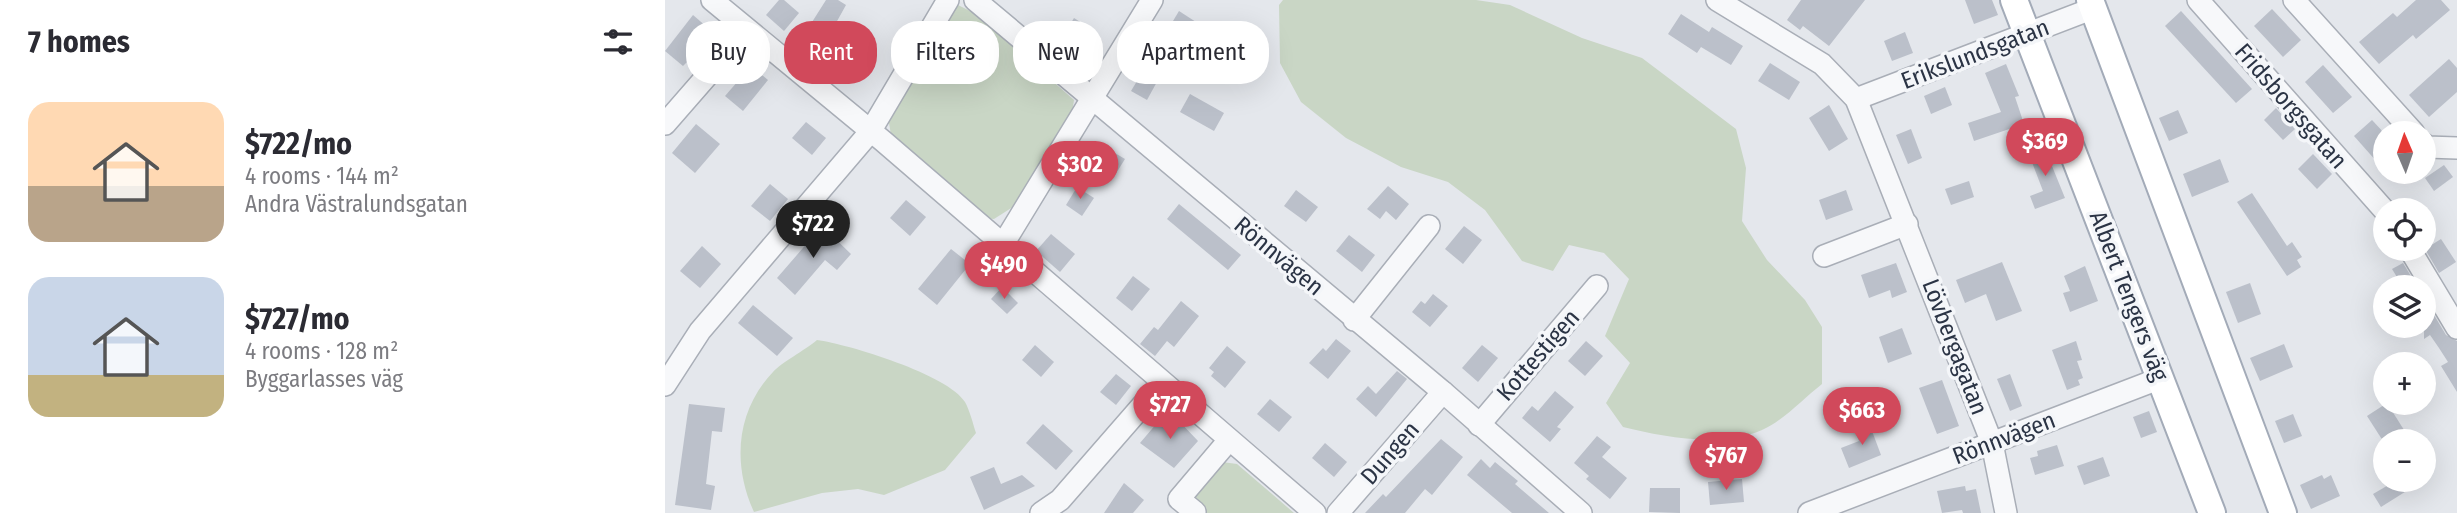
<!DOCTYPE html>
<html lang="en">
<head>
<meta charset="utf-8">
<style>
  :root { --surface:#fff; --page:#f2f2f3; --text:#2b2b33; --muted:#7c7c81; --accent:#d1495b }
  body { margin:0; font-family:"Fira Sans Condensed",sans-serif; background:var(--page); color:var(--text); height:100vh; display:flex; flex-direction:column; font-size:26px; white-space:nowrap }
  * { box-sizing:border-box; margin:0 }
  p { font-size:23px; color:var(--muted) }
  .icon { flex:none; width:38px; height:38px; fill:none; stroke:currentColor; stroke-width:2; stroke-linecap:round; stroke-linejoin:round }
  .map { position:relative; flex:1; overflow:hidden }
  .details { display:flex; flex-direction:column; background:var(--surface); width:665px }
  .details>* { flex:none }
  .hud { position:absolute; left:21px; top:21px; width:665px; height:63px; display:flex; gap:14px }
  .needle { width:46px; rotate:358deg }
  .controls { position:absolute; left:1708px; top:121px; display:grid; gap:14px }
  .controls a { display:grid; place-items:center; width:63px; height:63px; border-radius:50%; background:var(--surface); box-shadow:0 7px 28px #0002; font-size:35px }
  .price { position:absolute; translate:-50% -60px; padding:0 16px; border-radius:24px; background:var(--accent); color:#fff; font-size:23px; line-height:46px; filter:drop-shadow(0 2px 4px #0008) }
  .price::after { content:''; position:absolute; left:50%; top:42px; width:21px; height:16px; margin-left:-10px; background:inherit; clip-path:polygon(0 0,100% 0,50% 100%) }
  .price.active { background:#222; color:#fff }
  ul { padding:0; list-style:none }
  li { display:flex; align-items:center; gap:21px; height:175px; padding:0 28px }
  li span { display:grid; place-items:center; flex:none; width:196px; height:140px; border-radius:21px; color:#555 }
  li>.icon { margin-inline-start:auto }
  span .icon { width:84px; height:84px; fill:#fffc; stroke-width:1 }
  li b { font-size:30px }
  h2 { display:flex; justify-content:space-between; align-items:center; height:84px; padding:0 28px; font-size:30px }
  .tag { padding:0 24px; border-radius:28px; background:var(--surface); box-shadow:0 7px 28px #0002; font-size:24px; line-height:63px }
  .tag.active { background:var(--accent); color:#fff }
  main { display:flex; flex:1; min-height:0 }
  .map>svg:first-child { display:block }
  .green { fill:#c9d6c5 }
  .building { fill:#bbc0ca }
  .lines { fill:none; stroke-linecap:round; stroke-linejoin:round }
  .minor-casing { stroke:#a9aeb7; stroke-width:24 }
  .major-casing { stroke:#a3abb8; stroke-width:30 }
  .minor { stroke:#f7f8fa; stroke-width:21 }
  .major { stroke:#fff; stroke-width:26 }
  .labels { text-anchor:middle; stroke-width:7; stroke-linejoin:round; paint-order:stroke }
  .street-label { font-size:24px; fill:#2b3445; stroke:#f4f6f9 }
</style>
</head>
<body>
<main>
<section class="details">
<h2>7 homes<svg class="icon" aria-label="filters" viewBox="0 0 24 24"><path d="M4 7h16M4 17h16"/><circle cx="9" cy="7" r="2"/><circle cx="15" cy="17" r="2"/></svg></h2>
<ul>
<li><span style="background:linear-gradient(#ffd9b3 60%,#b9a48a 0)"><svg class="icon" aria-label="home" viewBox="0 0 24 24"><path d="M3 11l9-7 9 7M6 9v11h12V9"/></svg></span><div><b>$722/mo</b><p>4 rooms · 144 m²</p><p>Andra Västralundsgatan</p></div></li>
<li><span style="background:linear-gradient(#c9d6e8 70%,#c2b280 0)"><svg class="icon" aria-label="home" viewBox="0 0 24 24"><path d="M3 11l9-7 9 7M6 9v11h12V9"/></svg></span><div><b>$727/mo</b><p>4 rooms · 128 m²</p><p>Byggarlasses väg</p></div></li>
</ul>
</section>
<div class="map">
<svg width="1792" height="513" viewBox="0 0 1792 513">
  <rect width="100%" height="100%" fill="#e4e7ec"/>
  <!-- green -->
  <g class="green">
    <path d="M618,0H811L845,5L917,38L977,58L1071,129L1081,168L1077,221L1102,260L1140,300L1157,327V384C1139,398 1118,421 1097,430C1055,448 999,437 958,427L941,403L965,363L940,336L964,279L939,253L904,245L888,271L857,261L820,210L783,182L736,167L681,138L636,102L615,63L614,5Z"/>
    <polygon points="293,5 311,14 409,100 407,113 351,205 329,219 317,218 226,135 223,117"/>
    <path d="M152,340C183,344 284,375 300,402C305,411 308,424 311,433L280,470L219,495L193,489L157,493L89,512C67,464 71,411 108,372C116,363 140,350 152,340Z"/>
    <polygon points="557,462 572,464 629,513 537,513 540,509 528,498"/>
  </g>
  <!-- building -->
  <g class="building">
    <polygon points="114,0 119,0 134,13 119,31 101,15"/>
    <polygon points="161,0 173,0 181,5 171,23 204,42 191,64 142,30"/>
    <polygon points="1136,0 1200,0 1164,46 1138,26 1135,30 1122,20"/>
    <polygon points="1300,0 1327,0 1333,15 1309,24"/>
    <polygon points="1751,0 1776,0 1785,10 1751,39 1748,35 1714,64 1694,42 1728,13 1732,17"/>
    <polygon points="1607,9 1636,40 1618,57 1589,26"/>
    <polygon points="514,11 531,22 519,42 502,31"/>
    <polygon points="1516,11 1587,89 1571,103 1500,26"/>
    <polygon points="1016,14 1044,32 1047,27 1078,46 1066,65 1036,47 1032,53 1003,34"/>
    <polygon points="28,15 50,34 18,66 0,51"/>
    <polygon points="409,18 425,28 413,48 397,38"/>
    <polygon points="1240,32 1248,53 1227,61 1219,41"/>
    <polygon points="1784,59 1792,68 1792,92 1764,117 1744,95"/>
    <polygon points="1105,63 1135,82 1124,100 1093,81"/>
    <polygon points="1341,64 1354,96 1350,97 1359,124 1309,141 1303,123 1336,112 1320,73"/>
    <polygon points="1658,65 1687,97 1668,113 1640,82"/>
    <polygon points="86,66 103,80 78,111 60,96"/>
    <polygon points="478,71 493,80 482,100 466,91"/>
    <polygon points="1280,87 1287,105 1266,114 1259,96"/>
    <polygon points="525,94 559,113 549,131 515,112"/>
    <polygon points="1164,105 1183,139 1164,151 1144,118"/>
    <polygon points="1611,108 1630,129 1618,140 1599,120"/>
    <polygon points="1513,110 1523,133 1504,141 1494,118"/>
    <polygon points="1707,120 1720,134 1720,171 1689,136"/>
    <polygon points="141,122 161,138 147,155 127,138"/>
    <polygon points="31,124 55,144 30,173 7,153"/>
    <polygon points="1246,129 1257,158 1243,164 1231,135"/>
    <polygon points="1378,144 1400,198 1370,209 1365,196 1378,191 1362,149"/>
    <polygon points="438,146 460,159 450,175 428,162"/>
    <polygon points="1648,154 1667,174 1652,189 1633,169"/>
    <polygon points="1555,159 1564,182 1527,197 1518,174"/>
    <polygon points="1779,165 1788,177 1769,191 1760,178"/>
    <polygon points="1304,181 1309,197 1286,205 1280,189"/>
    <polygon points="105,184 123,199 105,221 86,206"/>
    <polygon points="723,186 744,204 731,220 721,211 715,219 702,209"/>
    <polygon points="412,187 429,198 417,216 401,205"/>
    <polygon points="631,190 653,207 641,222 619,206"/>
    <polygon points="1181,190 1188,210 1161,220 1154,200"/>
    <polygon points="1587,193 1622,246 1627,242 1637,257 1632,260 1636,267 1622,276 1572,202"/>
    <polygon points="241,200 261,217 245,236 225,218"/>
    <polygon points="514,204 576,255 563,270 502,219"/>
    <polygon points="157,226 186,254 172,270 160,260 130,295 112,278"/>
    <polygon points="799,226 817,240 798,264 780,249"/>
    <polygon points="386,234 410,254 395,272 371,251"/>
    <polygon points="684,235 710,255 697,272 671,251"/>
    <polygon points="1776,239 1791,262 1774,273 1760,249"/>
    <polygon points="37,246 56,264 35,288 15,271"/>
    <polygon points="286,249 305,264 272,305 253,289"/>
    <polygon points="1337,262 1357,311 1331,321 1321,294 1300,303 1291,280"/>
    <polygon points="1231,263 1242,292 1227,298 1225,290 1204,298 1196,275"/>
    <polygon points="1738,263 1752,286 1751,287 1738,287 1727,269"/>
    <polygon points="1420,266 1433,301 1405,312 1398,293 1405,291 1399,276"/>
    <polygon points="468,276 485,289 467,311 451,298"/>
    <polygon points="1585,283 1596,314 1573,323 1561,292"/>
    <polygon points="337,287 353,303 342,314 326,299"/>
    <polygon points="768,294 783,306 765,327 747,312 756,301 760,304"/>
    <polygon points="516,301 534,316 509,347 502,341 490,356 475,344 489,327 493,330"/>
    <polygon points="88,305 128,338 112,356 73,323"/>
    <polygon points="1766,310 1781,335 1792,341 1792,392 1776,366 1783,362 1774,348 1765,335 1759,339 1759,314"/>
    <polygon points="1237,328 1247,354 1223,363 1214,337"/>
    <polygon points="671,339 686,351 663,379 644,363 658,348 661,351"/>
    <polygon points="921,341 938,356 920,376 903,361"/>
    <polygon points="1411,341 1417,360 1412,361 1418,378 1413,380 1415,385 1402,390 1387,350"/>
    <polygon points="1619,344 1628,367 1595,381 1585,358"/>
    <polygon points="370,345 389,362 376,377 357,360"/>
    <polygon points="817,345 833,358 813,382 797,368"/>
    <polygon points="562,346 581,362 560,388 546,376 549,372 544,368"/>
    <polygon points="732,371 742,379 711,417 691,399 703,386 711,394"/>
    <polygon points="451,374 466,386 451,405 435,392"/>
    <polygon points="1345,374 1357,406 1345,411 1332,379"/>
    <polygon points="1277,380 1294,426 1272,434 1254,388"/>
    <polygon points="890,391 909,407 892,427 896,429 885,442 857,418 867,406 873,411"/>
    <polygon points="605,399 627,417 614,432 592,414"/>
    <polygon points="1722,403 1746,441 1718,441 1702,416"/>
    <polygon points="24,404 60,408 57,432 47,431 41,484 50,486 46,510 10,505"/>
    <polygon points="1484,411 1492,432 1476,438 1468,417"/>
    <polygon points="1628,414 1637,436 1619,443 1610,421"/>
    <polygon points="498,416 508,425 513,420 533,441 509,468 475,443"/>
    <polygon points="1204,423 1216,455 1184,468 1176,448 1194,441 1189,429"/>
    <polygon points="378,424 408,451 391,470 361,443"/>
    <polygon points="932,436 946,447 937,457 962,478 945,499 921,479 924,476 909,463"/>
    <polygon points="776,439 798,457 767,495 760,489 740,513 700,513 718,494 721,497"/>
    <polygon points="660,443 682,462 669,477 647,458"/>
    <polygon points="1392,445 1399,466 1370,475 1365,458 1373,456 1372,451"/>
    <polygon points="1438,457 1445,476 1419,485 1412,466"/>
    <polygon points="816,459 825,468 830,462 853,481 850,484 884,513 847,513 802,475"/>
    <polygon points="329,467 336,484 357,475 370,486 319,510 305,477"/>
    <polygon points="1657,475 1659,479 1666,475 1675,496 1646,509 1635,485"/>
    <polygon points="1077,479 1079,502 1045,505 1043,482"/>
    <polygon points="1732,480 1759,480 1716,507 1708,494"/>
    <polygon points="459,483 479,500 468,513 439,513"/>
    <polygon points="1300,486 1301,491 1311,489 1316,513 1298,513 1297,510 1277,513 1272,491"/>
    <polygon points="985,488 1015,488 1015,513 984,512"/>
  </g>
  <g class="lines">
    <defs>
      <g id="minor">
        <polyline points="47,0 218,141 650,513"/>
        <polyline points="310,0 778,392 916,513"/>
        <polyline points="1052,0 1157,64 1191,99 1327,443 1341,513"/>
        <polyline points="1533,0 1720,211"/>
        <polyline points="1629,0 1749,133"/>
        <polyline points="1191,99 1429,8"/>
        <polyline points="0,124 82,30"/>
        <polyline points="1759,144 1762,147 1792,148"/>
        <polyline points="337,246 487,0"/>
        <polyline points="1744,248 1792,328"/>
        <polyline points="1159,256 1242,224"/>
        <polyline points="689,320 764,226"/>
        <polyline points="0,385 35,331 205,132 283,0"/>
        <polyline points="814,425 932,286"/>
        <polyline points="530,512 514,499 564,440"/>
        <polyline points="376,513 395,500 497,383"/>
        <polyline points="673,513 778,392"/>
        <polyline points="1144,513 1496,378"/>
      </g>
      <g id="major">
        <polyline points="1349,0 1547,513"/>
        <polyline points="1425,0 1618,513"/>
      </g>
    </defs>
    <!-- minor casing -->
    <use href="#minor" class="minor-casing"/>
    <!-- major casing -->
    <use href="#major" class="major-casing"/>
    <!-- minor -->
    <use href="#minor" class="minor"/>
    <!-- major -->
    <use href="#major" class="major"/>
  </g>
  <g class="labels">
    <!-- street labels -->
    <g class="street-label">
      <text transform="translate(1310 54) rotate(-21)" y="8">Erikslundsgatan</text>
      <text transform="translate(1626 106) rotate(49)" y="8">Fridsborgsgatan</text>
      <text transform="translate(614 256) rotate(40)" y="8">Rönnvägen</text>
      <text transform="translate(1464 296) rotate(69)" y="8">Albert Tengers väg</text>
      <text transform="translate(1290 347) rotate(69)" y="8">Lövbergagatan</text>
      <text transform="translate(873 355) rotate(-49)" y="8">Kottestigen</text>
      <text transform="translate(1339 438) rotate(-21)" y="8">Rönnvägen</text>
      <text transform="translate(725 453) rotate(-49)" y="8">Dungen</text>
    </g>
  </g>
</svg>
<div class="controls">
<a><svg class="needle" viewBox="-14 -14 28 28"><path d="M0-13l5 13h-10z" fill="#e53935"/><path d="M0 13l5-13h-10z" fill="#7c7c81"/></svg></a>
<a><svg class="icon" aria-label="locate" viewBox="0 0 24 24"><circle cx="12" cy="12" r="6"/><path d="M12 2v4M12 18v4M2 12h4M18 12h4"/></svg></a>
<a><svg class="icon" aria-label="layers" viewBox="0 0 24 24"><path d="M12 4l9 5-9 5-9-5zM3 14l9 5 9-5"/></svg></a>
<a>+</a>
<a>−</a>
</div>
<b class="price" style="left:1380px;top:178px">$369</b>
<b class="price" style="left:415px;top:201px">$302</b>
<b class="price active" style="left:148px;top:260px">$722</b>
<b class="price" style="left:339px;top:301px">$490</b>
<b class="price" style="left:505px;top:441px">$727</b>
<b class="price" style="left:1197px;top:447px">$663</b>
<b class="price" style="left:1061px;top:492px">$767</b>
<div class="hud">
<a class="tag">Buy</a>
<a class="tag active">Rent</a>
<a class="tag">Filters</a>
<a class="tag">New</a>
<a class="tag">Apartment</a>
</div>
</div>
</main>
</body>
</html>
